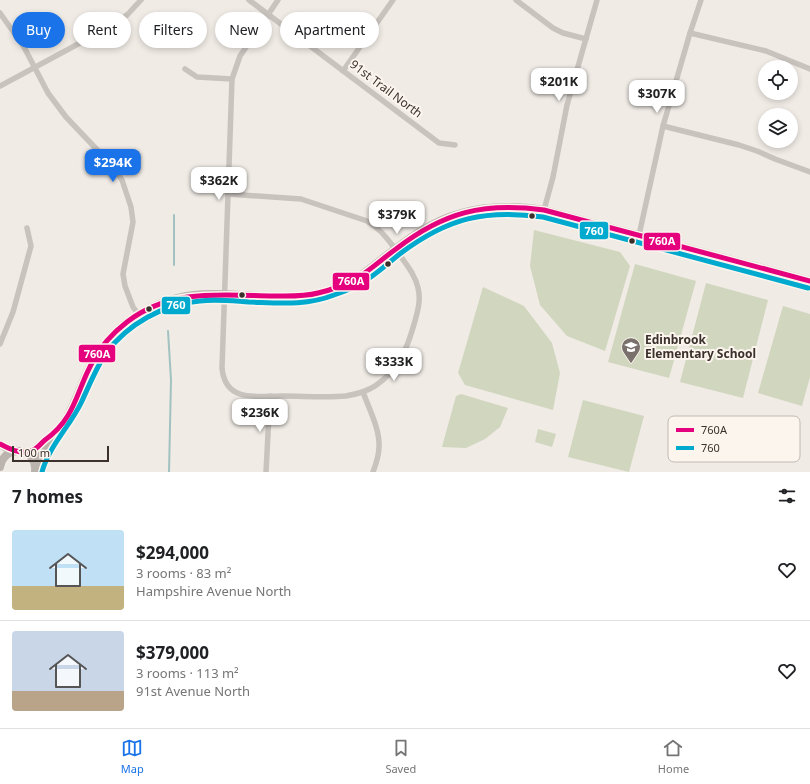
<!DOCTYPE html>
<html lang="en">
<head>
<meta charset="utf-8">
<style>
  :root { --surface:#fff; --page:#f2f2f2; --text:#202124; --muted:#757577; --line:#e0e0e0; --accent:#1a73e8 }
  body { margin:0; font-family:"Noto Sans",sans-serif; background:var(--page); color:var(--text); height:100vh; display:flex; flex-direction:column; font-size:15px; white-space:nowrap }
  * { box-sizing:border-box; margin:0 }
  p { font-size:13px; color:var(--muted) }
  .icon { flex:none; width:22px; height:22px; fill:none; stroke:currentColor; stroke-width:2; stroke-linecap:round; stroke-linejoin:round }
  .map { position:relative; height:472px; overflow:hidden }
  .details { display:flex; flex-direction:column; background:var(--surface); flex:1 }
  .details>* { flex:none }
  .banner { position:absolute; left:12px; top:12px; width:400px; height:36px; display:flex; gap:8px }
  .buttons { position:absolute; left:758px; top:60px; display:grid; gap:8px }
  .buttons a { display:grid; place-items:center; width:40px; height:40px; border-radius:50%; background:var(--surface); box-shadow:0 2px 6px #0003; font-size:20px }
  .scale { position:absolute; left:12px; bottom:10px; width:97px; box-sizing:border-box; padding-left:4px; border:2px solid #3b302b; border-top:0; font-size:11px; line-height:14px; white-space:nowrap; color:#3b302b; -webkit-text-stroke:3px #fbf5ee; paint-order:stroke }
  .price { position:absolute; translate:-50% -34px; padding:0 9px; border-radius:8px; background:#fff; color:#222; font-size:13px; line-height:26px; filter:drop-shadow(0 1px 2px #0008) }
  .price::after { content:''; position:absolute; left:50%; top:24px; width:12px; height:9px; margin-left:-6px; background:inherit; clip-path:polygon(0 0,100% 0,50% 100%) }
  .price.selected { background:var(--accent); color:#fff }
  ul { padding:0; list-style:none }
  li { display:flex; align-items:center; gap:12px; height:100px; padding:0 12px }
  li+li { border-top:1px solid var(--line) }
  li span { display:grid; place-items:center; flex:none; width:112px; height:80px; border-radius:4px; color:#555 }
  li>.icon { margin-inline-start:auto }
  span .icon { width:48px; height:48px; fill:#fffc; stroke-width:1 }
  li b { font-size:17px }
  h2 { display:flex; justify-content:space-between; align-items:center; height:48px; padding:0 12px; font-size:17px }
  .pill { padding:0 14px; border-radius:18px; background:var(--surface); box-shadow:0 2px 6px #0003; font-size:14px; line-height:36px }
  .pill.selected { background:var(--accent); color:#fff }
  .tabs { display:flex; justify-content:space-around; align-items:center; height:56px; border-top:1px solid var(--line); background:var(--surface); font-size:11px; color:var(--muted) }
  .tabs a { display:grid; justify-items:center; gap:2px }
  .tabs .selected { color:var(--accent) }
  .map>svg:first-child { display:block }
  .green { fill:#d1d6bf }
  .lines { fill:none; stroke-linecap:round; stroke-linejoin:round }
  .stream { stroke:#a1c2c1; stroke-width:2 }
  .street { stroke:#c9c3be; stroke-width:5.5 }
  .secondary { stroke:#bab3ae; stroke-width:8 }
  .bus-1-casing { stroke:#fbf5ee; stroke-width:8 }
  .bus-2-casing { stroke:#fbf5ee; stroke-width:8 }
  .bus-1 { stroke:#e5007d; stroke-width:5 }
  .bus-2 { stroke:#00a9ce; stroke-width:5 }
  .bus-dot { fill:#3b302b; stroke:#fbf5ee; stroke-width:1.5 }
  .labels { text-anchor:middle; stroke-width:4; stroke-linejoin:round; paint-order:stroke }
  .street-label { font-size:12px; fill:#3b302b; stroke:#fbf5ee }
  .poi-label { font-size:12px; font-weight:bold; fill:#3b302b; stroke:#fbf5ee; text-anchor:start }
  .key { fill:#fbf5ee; stroke:#c1bab4; stroke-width:1 }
  .key-label { font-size:11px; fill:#3b302b }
  .line-badge { stroke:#fbf5ee; stroke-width:1.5 }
  .badge-label { font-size:11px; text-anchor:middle; font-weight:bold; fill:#fff }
</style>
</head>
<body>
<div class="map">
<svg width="810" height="472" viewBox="0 0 810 472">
  <rect width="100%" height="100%" fill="#f0ebe5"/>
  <!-- green -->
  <g class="green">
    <polygon points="534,230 620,252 630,266 605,351 567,336 540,305 530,266"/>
    <polygon points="635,264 696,281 669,378 608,362"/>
    <polygon points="706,283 768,300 743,398 680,382"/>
    <polygon points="483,287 524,306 552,343 560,373 553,410 465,385 458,373"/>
    <polygon points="783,306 810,314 810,377 802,406 758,393"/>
    <polygon points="461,394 508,408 500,427 485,439 466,448 442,447 456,396"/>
    <polygon points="583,400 644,416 629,472 568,457"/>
    <polygon points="538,429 556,434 552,447 535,442"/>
  </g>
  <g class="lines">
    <!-- stream -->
    <g class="stream">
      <polyline points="174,265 174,215"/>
      <polyline points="168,331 171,380 169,472"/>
    </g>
    <!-- street -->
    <g class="street">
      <polyline points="249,0 439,143 455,145"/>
      <polyline points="516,0 553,28 563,33 586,39"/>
      <polyline points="0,13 24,47 48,93 66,117 104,157 114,168 122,180 131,207 133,222 123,274 125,286 133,307 138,314"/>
      <polyline points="690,33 766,51 810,69"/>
      <polyline points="185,69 197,77 232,79"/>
      <polyline points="343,71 393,0"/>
      <polyline points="0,86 117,23 128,14 141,0"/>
      <polyline points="663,126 739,145 757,151 775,159 810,172"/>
      <path d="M228,194L301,199L367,221C380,228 388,240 397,251C405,263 415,274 418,288C421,299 418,310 415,321C407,349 400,369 375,386C366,392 356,394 346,396C325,398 303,396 282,396C269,396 252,398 240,394C228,390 223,379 222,368L232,79L240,56L278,0"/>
      <polyline points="544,210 553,177 567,105 597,0"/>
      <polyline points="639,235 663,126 690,33 701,0"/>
      <polyline points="0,344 13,312 31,246 27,228"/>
      <path d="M363,392C369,409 380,429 379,447C379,456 376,464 373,472"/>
      <polyline points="266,472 270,396"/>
    </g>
    <!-- secondary -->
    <g class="secondary">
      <polyline points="0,444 6,448 14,451"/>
      <polyline points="26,453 34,450 47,439"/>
      <path d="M36,465C44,447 57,434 67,417C78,398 83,377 94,359C120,317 165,293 214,294C247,294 289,301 320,293C333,290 345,284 357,278C378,263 398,245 421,231C458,207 501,203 544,210L810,281"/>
      <path d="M0,467C5,442 38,448 35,472"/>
    </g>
    <defs>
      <path id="bus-1" d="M0,444C9,449 24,456 33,450C38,448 41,443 45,440C76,418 76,391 93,361C101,346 114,332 127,322C171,288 221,295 273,296C288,296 303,297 318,293C331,290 345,285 357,278C371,270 383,258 396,249C444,212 483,202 544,210L810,281"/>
      <path id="bus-2" d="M42,472C49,446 70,426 81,403C89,386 96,368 106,353C128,324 163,304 200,301C216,299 233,301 249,302C279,303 306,306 334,295C343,292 352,289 360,284C375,276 388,263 401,253C448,218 485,209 543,217L808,288"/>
    </defs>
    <!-- bus-1 casing -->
    <use href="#bus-1" class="bus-1-casing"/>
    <!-- bus-2 casing -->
    <use href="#bus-2" class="bus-2-casing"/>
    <!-- bus-1 -->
    <use href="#bus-1" class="bus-1"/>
    <!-- bus-2 -->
    <use href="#bus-2" class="bus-2"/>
  </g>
  <!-- icons -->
  <defs>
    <symbol id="school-pin" viewBox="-11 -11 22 30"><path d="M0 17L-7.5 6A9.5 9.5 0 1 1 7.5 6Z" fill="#7a716c" stroke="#fbf5ee"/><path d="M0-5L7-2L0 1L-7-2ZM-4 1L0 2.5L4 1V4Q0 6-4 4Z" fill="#fff"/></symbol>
  </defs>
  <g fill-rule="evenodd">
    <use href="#school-pin" x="620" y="336" width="22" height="30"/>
  </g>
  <!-- markers -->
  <g class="bus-dot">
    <circle cx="532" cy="216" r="3.5"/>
    <circle cx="632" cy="241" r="3.5"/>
    <circle cx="388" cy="264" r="3.5"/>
    <circle cx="242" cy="295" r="3.5"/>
    <circle cx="149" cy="309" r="3.5"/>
  </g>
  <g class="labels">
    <!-- street labels -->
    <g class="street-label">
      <text transform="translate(386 89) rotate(37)" y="4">91st Trail North</text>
    </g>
    <!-- poi labels -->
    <g class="poi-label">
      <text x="645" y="344">Edinbrook<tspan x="645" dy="14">Elementary School</tspan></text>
    </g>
  </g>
  <!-- legend -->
  <rect x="668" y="416" width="132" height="46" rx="6" class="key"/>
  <rect x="676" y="428" width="18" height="4" fill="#e5007d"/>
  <rect x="676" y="446" width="18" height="4" fill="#00a9ce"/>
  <g class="key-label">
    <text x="701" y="434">760A</text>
    <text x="701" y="452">760</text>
  </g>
  <g class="line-badge">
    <rect x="579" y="221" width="30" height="19" rx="4" fill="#00a9ce"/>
    <rect x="643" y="232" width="38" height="19" rx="4" fill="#e5007d"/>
    <rect x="332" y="272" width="38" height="19" rx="4" fill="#e5007d"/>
    <rect x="161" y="296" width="30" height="19" rx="4" fill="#00a9ce"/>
    <rect x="78" y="344" width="38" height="19" rx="4" fill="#e5007d"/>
  </g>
  <g class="badge-label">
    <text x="594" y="235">760</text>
    <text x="662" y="245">760A</text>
    <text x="351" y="285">760A</text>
    <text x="176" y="309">760</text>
    <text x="97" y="358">760A</text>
  </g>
</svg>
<div class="buttons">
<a><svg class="icon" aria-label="locate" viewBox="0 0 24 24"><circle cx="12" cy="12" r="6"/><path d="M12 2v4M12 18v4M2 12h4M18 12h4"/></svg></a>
<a><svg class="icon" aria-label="layers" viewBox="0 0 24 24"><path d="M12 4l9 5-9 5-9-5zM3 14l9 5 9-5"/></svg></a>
</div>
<div class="scale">100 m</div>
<b class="price" style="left:559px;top:102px">$201K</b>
<b class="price" style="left:657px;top:114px">$307K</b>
<b class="price selected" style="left:113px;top:183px">$294K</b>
<b class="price" style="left:219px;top:201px">$362K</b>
<b class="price" style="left:397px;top:235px">$379K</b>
<b class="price" style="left:394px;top:382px">$333K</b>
<b class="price" style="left:260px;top:433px">$236K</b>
<div class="banner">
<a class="pill selected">Buy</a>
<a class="pill">Rent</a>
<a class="pill">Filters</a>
<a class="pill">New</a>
<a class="pill">Apartment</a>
</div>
</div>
<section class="details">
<h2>7 homes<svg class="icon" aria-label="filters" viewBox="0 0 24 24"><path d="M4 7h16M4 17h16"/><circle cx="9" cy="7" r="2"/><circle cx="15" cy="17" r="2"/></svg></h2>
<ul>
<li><span style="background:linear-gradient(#bfe0f5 70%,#c2b280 0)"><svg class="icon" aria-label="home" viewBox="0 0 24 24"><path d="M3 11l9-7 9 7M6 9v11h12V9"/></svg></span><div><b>$294,000</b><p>3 rooms · 83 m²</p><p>Hampshire Avenue North</p></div><svg class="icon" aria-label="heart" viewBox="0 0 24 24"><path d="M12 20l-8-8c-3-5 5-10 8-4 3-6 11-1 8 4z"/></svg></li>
<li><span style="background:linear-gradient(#c9d6e8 75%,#b9a48a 0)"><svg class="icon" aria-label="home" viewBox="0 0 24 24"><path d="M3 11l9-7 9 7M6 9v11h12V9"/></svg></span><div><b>$379,000</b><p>3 rooms · 113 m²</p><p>91st Avenue North</p></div><svg class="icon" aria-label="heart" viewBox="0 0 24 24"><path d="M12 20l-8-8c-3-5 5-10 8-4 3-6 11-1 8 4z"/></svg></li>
</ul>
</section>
<nav class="tabs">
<a class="selected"><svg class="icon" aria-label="map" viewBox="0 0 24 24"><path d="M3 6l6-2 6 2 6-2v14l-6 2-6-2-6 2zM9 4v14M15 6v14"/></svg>Map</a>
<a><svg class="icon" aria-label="saved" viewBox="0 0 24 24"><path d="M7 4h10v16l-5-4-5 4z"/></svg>Saved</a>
<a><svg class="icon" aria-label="home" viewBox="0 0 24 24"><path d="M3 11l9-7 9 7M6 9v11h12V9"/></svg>Home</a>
</nav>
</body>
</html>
